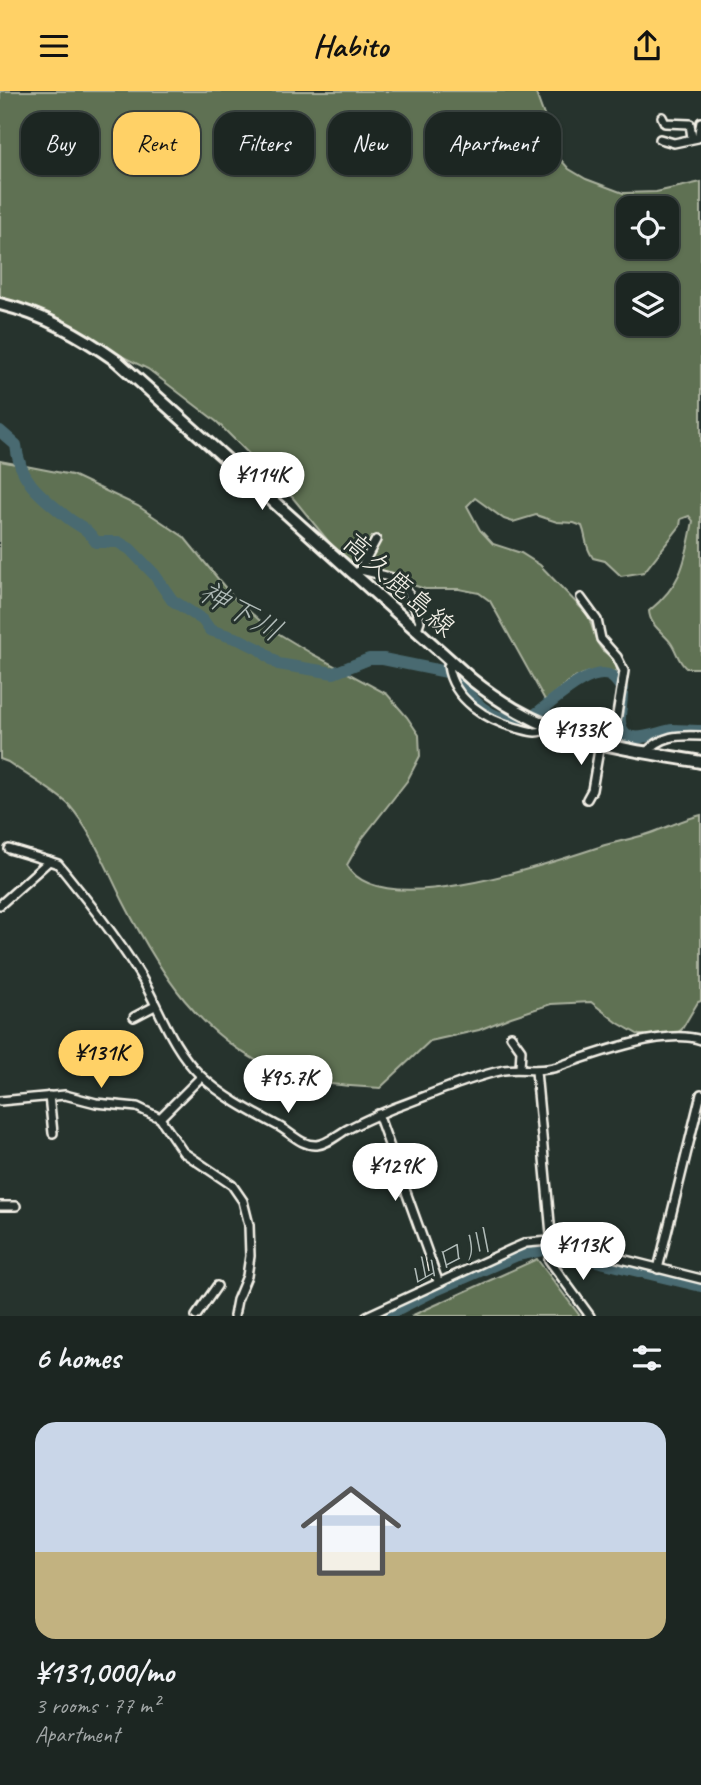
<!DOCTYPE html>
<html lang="en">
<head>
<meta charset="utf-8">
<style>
  :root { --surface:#1c2622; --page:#252e2a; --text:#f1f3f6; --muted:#a0a5a5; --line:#3a4340; --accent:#ffd166 }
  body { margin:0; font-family:Caveat,"Klee One",sans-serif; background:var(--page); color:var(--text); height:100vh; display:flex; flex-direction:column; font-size:26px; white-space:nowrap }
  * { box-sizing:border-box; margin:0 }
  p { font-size:23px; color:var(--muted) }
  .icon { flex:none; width:38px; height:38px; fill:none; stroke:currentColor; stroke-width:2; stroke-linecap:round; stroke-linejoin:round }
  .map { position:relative; height:1225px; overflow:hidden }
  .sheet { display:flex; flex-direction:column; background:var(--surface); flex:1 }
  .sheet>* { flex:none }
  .banner { position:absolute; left:21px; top:21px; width:660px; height:63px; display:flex; gap:14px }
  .controls { position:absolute; left:616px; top:105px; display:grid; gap:14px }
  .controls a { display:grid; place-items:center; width:63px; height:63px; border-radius:14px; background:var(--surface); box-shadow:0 2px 5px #0004,0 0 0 2px var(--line); font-size:35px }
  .price { position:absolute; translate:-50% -60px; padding:0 16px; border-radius:24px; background:#fff; color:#222; font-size:23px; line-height:46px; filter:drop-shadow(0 2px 4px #0008) }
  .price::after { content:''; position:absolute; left:50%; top:42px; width:21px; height:16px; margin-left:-10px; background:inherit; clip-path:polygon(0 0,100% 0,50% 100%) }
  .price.current { background:var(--accent); color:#111 }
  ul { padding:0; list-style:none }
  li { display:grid; align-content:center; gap:14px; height:371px; padding:0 35px }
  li+li { border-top:2px solid var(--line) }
  li span { display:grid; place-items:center; height:217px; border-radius:21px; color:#555 }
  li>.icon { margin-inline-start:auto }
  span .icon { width:126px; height:126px; fill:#fffc; stroke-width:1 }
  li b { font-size:30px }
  h2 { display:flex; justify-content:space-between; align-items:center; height:84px; padding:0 35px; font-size:30px }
  .pill { padding:0 24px; border-radius:21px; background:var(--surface); box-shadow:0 2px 5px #0004,0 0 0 2px var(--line); font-size:24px; line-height:63px }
  .pill.current { background:var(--accent); color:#111 }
  header { display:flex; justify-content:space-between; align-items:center; height:91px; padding:0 35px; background:var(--accent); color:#111; font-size:32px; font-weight:800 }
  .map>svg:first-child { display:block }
  .green { fill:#5f7153; stroke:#aab19e; stroke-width:2; fill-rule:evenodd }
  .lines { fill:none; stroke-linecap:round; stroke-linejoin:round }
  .river { stroke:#4a6b71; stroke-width:12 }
  .minor-casing { stroke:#f4f1e8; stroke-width:12 }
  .secondary-casing { stroke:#f4f1e8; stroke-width:16 }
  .minor { stroke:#26332d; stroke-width:7 }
  .secondary { stroke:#26332d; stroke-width:10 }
  .labels { text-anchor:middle; stroke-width:6; stroke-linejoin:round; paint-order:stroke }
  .street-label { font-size:28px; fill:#f4f1e8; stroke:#26332d }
  .water-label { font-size:30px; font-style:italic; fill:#b0bbb8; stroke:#26332d }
</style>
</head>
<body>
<header><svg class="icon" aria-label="menu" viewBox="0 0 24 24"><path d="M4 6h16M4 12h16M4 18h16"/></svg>Habito<svg class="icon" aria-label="share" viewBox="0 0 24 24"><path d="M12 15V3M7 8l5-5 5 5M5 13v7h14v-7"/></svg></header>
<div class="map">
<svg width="701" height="1225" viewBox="0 0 701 1225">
  <rect width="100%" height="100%" fill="#26332d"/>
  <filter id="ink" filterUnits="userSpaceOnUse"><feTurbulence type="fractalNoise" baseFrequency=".0143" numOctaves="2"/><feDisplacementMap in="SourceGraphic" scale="14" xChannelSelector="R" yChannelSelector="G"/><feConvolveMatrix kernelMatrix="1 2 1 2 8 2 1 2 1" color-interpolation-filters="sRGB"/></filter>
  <g filter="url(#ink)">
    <!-- green -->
    <g class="green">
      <path d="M0,0H535L560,68L569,78L586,88L623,102L656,101L701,91V577H686C678,570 677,561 671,552C663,541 650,535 649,520C683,492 685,471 693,430L689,425L681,428L680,435L644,481L621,485L605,470L593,467C584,454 587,447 582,435L574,432L557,431L536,424L513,431L504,428L475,407L467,415L480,439L493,453L521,462L540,474L588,524L597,551L602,559L614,568L617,578L614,581C599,576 580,582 567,592C559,598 554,605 545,609L490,510L479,502L459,498H425L359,476L333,456L293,407L217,331L148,278L79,244L0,216ZM628,117H667V156H628ZM628,194H667V233H628Z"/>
      <path d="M0,370L72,384L138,415L184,446L232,505L266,535L314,564L387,603L407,626L419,644L420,665L407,690L361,749L347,774C379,833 556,770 605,754C620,750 636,747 651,742C668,736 684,728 701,724V910L698,911L682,938L675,944H639L618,932L591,911L551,913L511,926L479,939L430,950L380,997C346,995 306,993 275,979C199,945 160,882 124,812C107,779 93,742 69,714C58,702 23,682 8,671L0,668Z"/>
      <polygon points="537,1168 580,1225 411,1225"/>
    </g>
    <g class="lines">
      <!-- river -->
      <g class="river">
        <path d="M0,340L16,354C19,390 41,405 68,427C81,437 84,434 96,451H118L130,458L154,483L172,509L203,529L210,539L241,549L259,558L278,573L334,582L369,568H383L447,581L452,584C470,606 486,629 517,629"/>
        <path d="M537,622C553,611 591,574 611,585C616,588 619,593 622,598C623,609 619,621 620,632C624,659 658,640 673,639C682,639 692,640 701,640"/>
        <polyline points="384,1225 436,1199 517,1164 542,1159 563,1162 701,1195"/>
      </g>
      <defs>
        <g id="minor">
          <polyline points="662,26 665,32 690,33 692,47"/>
          <polyline points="660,48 674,52 698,47 701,31"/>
          <path d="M361,479C406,490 403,486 420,530L417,538"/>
          <polyline points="358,482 376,449"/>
          <polyline points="581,507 597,529 601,548 617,566 624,580 612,655"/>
          <path d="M451,570L448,575C453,609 487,629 517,637C529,640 537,644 548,637"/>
          <path d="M645,662C663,644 677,644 701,645"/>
          <polyline points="587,708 592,699 600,653"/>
          <polyline points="9,758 49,770"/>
          <path d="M0,814L49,770L58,773C87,809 116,845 140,884C160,918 171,956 200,984C223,1006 252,1021 280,1036C292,1043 302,1055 317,1054C328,1053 337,1044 346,1039C361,1031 377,1024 394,1017C430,1004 467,987 504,979C523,976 538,982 557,976C591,964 666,936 701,949"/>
          <polyline points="134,926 155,915"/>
          <polyline points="511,945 521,959 520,977"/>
          <polyline points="536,980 552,1154 549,1169 590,1225"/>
          <polyline points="49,1005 53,1042"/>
          <polyline points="0,1010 65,1004 96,1012 137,1016 160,1027 201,986"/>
          <polyline points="378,1023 438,1190"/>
          <polyline points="160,1027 183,1061 232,1094 243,1110 249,1134 250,1165 247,1185 237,1209 234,1225"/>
          <polyline points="0,1115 16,1115"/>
          <polyline points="658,1178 701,1003"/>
          <polyline points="196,1225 217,1195"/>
          <polyline points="367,1225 512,1158 526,1152 550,1150 701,1188"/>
        </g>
        <path id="secondary" d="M0,213C45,224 80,244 117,270L471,588C546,649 609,655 701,671"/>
      </defs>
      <!-- minor casing -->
      <use href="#minor" class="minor-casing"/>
      <!-- secondary casing -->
      <use href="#secondary" class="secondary-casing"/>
      <!-- minor -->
      <use href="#minor" class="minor"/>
      <!-- secondary -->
      <use href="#secondary" class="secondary"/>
    </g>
  </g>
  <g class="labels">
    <!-- street labels -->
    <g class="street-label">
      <text transform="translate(400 493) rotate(42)" y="10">高久鹿島線</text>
    </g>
    <!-- water labels -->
    <g class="water-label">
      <text transform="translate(241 520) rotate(30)" y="10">神下川</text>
      <text transform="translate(449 1166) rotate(-25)" y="10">山口川</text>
    </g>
  </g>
</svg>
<div class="controls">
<a><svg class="icon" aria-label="locate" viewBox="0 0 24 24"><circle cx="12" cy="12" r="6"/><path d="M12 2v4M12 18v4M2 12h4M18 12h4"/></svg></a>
<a><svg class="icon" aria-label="layers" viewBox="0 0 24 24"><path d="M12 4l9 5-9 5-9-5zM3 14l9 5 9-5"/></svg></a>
</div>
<b class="price" style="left:262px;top:421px">¥114K</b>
<b class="price" style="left:581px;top:676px">¥133K</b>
<b class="price current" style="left:101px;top:999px">¥131K</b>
<b class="price" style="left:288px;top:1024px">¥95.7K</b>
<b class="price" style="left:395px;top:1112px">¥129K</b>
<b class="price" style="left:583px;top:1191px">¥113K</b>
<div class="banner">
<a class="pill">Buy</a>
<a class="pill current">Rent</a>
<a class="pill">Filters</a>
<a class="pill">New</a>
<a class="pill">Apartment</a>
</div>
</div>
<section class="sheet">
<h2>6 homes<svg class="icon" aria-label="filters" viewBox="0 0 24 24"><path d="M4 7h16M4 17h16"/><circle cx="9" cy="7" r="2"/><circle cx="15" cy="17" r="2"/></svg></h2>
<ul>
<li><span style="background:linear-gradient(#c9d6e8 60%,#c2b280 0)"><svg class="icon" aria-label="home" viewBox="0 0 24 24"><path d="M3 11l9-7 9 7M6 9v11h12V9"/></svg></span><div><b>¥131,000/mo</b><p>3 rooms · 77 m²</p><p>Apartment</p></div></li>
</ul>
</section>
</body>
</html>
